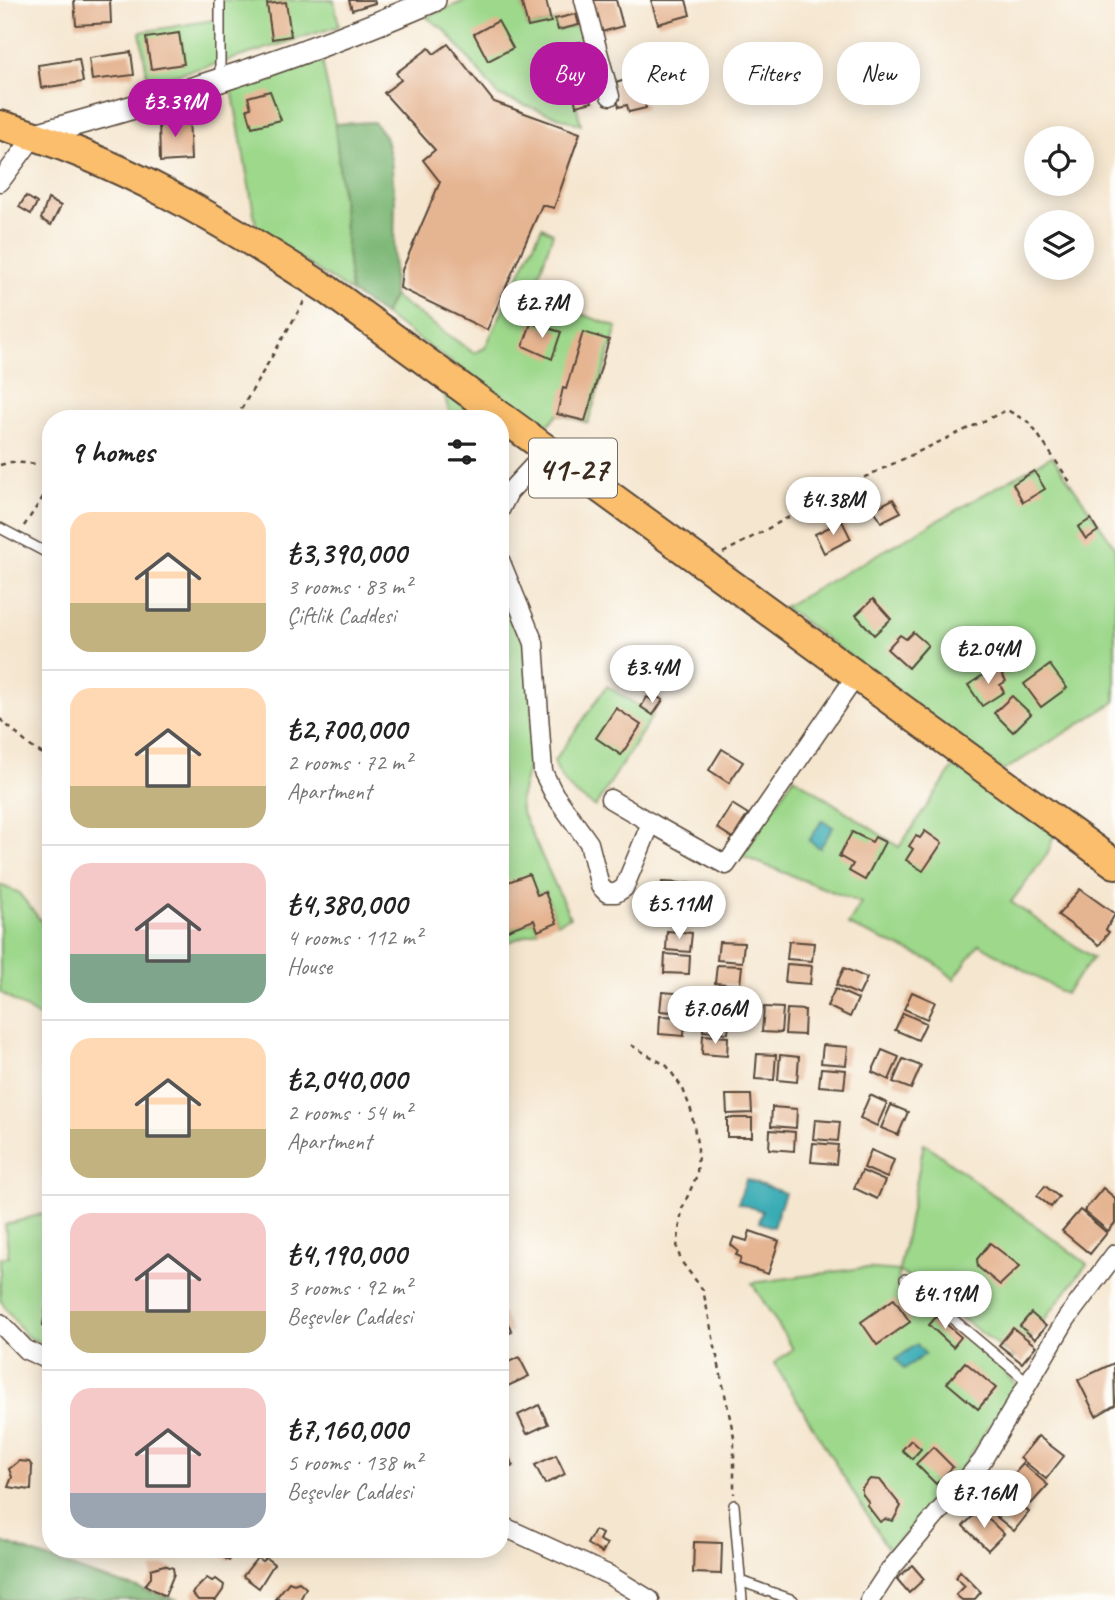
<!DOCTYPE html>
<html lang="en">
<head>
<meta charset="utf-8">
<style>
  :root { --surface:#fff; --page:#f2f2f2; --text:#222; --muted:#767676; --line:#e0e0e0; --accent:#b5179e }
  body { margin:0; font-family:Caveat,sans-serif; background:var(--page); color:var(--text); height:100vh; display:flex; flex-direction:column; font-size:26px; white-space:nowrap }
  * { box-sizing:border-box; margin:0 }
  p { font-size:23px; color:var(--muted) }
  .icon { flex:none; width:38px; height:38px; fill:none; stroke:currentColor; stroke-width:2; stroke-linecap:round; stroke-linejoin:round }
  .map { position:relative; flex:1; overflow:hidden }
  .side { position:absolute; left:42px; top:410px; width:467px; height:1148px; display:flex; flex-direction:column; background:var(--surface); border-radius:28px; box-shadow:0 4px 18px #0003 }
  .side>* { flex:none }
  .guide { position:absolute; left:530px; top:42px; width:480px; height:63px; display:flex; gap:14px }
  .buttons { position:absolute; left:1024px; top:126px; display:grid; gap:14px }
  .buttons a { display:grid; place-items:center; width:70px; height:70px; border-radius:50%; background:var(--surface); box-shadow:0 4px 18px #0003; font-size:35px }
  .price { position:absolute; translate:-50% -60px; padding:0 16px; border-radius:24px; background:#fff; color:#222; font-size:23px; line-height:46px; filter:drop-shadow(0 2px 4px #0008) }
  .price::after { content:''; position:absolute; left:50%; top:42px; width:21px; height:16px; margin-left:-10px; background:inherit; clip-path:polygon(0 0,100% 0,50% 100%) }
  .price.on { background:var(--accent); color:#fff }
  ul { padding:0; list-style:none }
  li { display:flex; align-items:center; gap:21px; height:175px; padding:0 28px }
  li+li { border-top:2px solid var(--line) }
  li span { display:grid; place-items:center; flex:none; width:196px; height:140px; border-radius:21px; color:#555 }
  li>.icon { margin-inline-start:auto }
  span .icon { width:84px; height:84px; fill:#fffc; stroke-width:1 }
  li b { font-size:30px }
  h2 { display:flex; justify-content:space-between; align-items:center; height:84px; padding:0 28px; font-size:30px }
  .tag { padding:0 24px; border-radius:28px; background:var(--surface); box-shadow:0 4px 18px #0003; font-size:24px; line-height:63px }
  .tag.on { background:var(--accent); color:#fff }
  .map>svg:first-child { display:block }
  .green { fill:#9dd88b; stroke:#6c8154; stroke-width:2 }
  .forest { fill:#7eb877; stroke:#5c714a; stroke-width:2 }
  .water { fill:#39abb4; stroke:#3a6a69; stroke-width:2 }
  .building { fill:#e5b491 }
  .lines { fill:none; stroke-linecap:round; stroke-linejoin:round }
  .service-casing { stroke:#574639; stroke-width:12 }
  .minor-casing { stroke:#574639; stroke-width:21 }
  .tertiary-casing { stroke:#574639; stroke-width:26 }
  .primary-casing { stroke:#574639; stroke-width:32 }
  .path { stroke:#574639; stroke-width:2.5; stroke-dasharray:5 5; stroke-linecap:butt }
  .service { stroke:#fff; stroke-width:9 }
  .minor { stroke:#fff; stroke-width:18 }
  .tertiary { stroke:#fff; stroke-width:23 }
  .primary { stroke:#fabe6d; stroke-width:28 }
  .labels { text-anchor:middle; stroke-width:5; stroke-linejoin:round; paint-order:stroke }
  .shield { fill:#fdfcf7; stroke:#75695f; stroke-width:2 }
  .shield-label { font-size:33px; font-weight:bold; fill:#3b2a1e }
</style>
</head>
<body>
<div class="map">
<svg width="1115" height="1600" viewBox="0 0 1115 1600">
  <rect width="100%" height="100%" fill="#fdfcf7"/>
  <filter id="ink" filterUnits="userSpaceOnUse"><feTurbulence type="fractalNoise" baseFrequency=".0143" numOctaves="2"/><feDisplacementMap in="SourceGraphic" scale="14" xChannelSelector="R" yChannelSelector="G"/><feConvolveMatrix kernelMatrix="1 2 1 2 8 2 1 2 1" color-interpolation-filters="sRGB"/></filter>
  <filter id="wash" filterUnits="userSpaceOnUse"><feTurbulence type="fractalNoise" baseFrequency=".00686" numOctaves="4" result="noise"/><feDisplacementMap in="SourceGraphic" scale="28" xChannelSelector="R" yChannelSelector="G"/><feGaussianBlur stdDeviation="1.57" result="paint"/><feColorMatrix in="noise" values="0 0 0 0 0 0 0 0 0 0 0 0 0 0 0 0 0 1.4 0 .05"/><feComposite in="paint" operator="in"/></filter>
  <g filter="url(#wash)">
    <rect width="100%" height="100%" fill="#f5e6cf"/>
    <!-- green -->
    <g class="green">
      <polygon points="220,0 334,0 339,26 220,63 148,81 140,32 220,19"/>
      <polygon points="467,0 521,0 528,27 556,21 559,30 584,24 588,40 563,46 581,125 499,96 445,30 426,17"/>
      <polygon points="322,60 335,124 351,292 257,231 232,89"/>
      <polygon points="542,227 553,233 532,296 617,327 588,423 558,414 545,428 384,315 393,296 474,353 485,348"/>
      <polygon points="440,381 488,418 451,418"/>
      <polygon points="1052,456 1115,547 1115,702 1003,771 784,607"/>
      <polygon points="500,587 529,650 533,749 520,799 521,811 570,917 557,923 545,892 537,895 501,885"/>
      <path d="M607,686L653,715L595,807C574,794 562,785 554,761Z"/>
      <polygon points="957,762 1055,832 1048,853 1011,902 1093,958 1065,994 979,944 954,979 934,962 848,925 861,903 742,856 794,777 899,847"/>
      <polygon points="0,885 18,892 51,933 51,1036 48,1023 0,992"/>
      <polygon points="534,920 538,931 501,945 501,933"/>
      <polygon points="924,1143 1087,1264 1015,1358 899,1271 898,1284 1000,1367 1016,1385 947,1491 889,1551 774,1363 793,1349 752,1283 862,1268 899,1271"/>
      <polygon points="51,1211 51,1349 25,1335 0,1300 0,1258 9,1257 5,1225"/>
    </g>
    <!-- forest -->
    <g class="forest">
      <polygon points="374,122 385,136 391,159 395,203 393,296 384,315 351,292 335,124"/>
      <polygon points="0,1541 93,1575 178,1600 0,1600"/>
    </g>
    <!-- water -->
    <g class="water">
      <polygon points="822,820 833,827 820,848 809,841"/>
      <polygon points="746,1179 785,1193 773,1227 759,1222 762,1211 738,1203"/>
      <polygon points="917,1344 925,1354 904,1369 896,1359"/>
    </g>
    <g id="blocks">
      <!-- building -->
      <g class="building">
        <polygon points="74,0 110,0 111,23 76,25"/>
        <polygon points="349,0 374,0 375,3 352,10"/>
        <polygon points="521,0 546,0 551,22 528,27"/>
        <polygon points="589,0 616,0 623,26 598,33"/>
        <polygon points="651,0 686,0 690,15 658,24"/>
        <polygon points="286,2 291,36 272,39 267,4"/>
        <polygon points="576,14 579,25 558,30 555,19"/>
        <polygon points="498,21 513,48 488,61 474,34"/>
        <polygon points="179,33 184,64 151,69 146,38"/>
        <polygon points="580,42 588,73 571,77 563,46"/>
        <polygon points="448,44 494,102 580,133 554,208 542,205 487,330 400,288 402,270 440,182 423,160 435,150 384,93 401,80 396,73 429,48 434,54"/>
        <polygon points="131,52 134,75 92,80 89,58"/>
        <polygon points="79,59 83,82 41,88 38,65"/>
        <polygon points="637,76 646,108 629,112 627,105 619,107 613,84"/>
        <polygon points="587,83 592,102 576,106 572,86"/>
        <polygon points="270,91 281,120 252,127 247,109 251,108 248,97"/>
        <polygon points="189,116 191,160 160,162 159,117"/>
        <polygon points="26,196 37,203 31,214 19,207"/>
        <polygon points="48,199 61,206 51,225 41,219"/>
        <polygon points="531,323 561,332 552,359 523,346"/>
        <polygon points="583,332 609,340 585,421 557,414 563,388 566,389"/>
        <polygon points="1034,471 1045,489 1023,502 1013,484"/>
        <polygon points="893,499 901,512 881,522 874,509"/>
        <polygon points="1091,519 1098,531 1086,539 1078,527"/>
        <polygon points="842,521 851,539 824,553 815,534"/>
        <polygon points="873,599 891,619 874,635 856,615"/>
        <polygon points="913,632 928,645 908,668 887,649 900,635 906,639"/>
        <polygon points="1050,665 1067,688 1041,707 1024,684"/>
        <polygon points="997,666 1006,681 1000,685 1004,692 982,706 968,685"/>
        <polygon points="655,696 663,700 653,715 641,707 647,697 652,700"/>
        <polygon points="1012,696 1031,714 1013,732 994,713"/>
        <polygon points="616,708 641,725 621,755 596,738"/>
        <polygon points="722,749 743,762 729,783 709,770"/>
        <polygon points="732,804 748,814 733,838 717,828"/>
        <polygon points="925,831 942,843 923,871 906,860 913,849 909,846 916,836 920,838"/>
        <polygon points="852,832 872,842 875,837 885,842 865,880 849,871 853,864 839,856"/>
        <polygon points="529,874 537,895 545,892 557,923 538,931 534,920 500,933 500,885"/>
        <polygon points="662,882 681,883 680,908 661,907"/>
        <polygon points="685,883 704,885 703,910 684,909"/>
        <polygon points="1080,889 1115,914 1106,930 1109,932 1099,945 1058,915"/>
        <polygon points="667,931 692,933 690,952 666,950"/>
        <polygon points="789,941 814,943 812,961 787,959"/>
        <polygon points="719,942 744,943 742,962 717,960"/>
        <polygon points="665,954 690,956 689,974 664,973"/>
        <polygon points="787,964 812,966 810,984 785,982"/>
        <polygon points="717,965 742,966 740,985 715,983"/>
        <polygon points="844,968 867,978 859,995 836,985"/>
        <polygon points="835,989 858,999 850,1017 827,1006"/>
        <polygon points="662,992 687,994 685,1013 660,1011"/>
        <polygon points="912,992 935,1002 927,1019 904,1009"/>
        <polygon points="764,1007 783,1008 781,1033 762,1032"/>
        <polygon points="787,1009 805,1010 804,1035 785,1034"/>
        <polygon points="705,1012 730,1014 728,1033 703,1031"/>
        <polygon points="903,1013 926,1023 918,1040 895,1030"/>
        <polygon points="660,1016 685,1017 684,1036 659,1034"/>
        <polygon points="703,1035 728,1037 727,1056 702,1054"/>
        <polygon points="823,1045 848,1047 846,1065 821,1063"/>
        <polygon points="882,1050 899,1057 889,1080 872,1072"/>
        <polygon points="757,1054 776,1055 774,1080 755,1079"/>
        <polygon points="780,1055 799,1057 797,1082 778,1080"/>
        <polygon points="903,1059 921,1066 911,1089 893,1082"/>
        <polygon points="821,1068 846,1070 844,1088 819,1086"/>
        <polygon points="726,1095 751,1095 752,1113 727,1114"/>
        <polygon points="870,1095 887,1103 877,1126 860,1118"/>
        <polygon points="891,1105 908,1112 898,1135 881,1128"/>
        <polygon points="772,1107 797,1109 796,1128 771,1126"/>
        <rect x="727" y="1118" width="25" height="19"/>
        <polygon points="815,1120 840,1122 838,1141 813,1139"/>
        <polygon points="770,1130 795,1132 794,1151 769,1149"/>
        <polygon points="813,1143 838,1145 836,1164 811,1162"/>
        <polygon points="871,1150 894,1160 887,1178 864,1168"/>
        <polygon points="862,1171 885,1181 877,1199 854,1188"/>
        <polygon points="1045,1186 1059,1197 1051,1207 1037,1196"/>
        <polygon points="1103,1188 1115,1198 1115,1223 1108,1231 1084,1211"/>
        <polygon points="1080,1210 1107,1233 1090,1254 1062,1231"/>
        <polygon points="750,1231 779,1241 768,1274 739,1264 741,1257 736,1255 738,1251 731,1245 734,1237 747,1241"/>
        <polygon points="990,1243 1020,1266 1000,1285 978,1267 977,1259"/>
        <polygon points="894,1299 910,1322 877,1345 861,1322"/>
        <polygon points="46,1306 51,1306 51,1335 46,1335 46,1325 43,1325"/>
        <polygon points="503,1313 512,1332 500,1337 500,1314"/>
        <polygon points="1031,1313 1046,1326 1035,1339 1020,1326"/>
        <polygon points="937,1316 961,1337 953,1347 929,1325"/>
        <polygon points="1013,1328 1036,1346 1022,1363 999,1345"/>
        <polygon points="519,1357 529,1376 508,1386 500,1366"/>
        <polygon points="965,1362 996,1388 978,1409 947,1383"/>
        <polygon points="1114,1363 1115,1405 1096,1416 1078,1380"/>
        <polygon points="539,1405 548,1424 527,1434 518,1415"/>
        <polygon points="1038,1436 1064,1456 1046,1479 1020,1458"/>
        <polygon points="911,1440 921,1449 912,1459 902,1450"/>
        <polygon points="504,1447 513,1466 500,1472 500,1449"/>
        <polygon points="933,1447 953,1467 936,1484 916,1464"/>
        <polygon points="556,1455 565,1474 545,1484 535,1465"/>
        <polygon points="19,1461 29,1462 32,1466 31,1490 8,1487 12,1477 9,1469"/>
        <polygon points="1023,1464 1048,1485 1031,1504 1006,1483"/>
        <polygon points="870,1479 880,1480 901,1506 893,1521 885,1519 880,1522 867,1505 869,1503 862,1493 862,1488"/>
        <polygon points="1002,1491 1029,1512 1014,1531 987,1509"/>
        <polygon points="979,1510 1004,1534 988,1550 963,1526"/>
        <polygon points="595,1530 602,1534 599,1540 607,1544 602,1553 587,1544"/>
        <polygon points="694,1542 722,1543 721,1574 693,1573"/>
        <polygon points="211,1549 238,1549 229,1561"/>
        <polygon points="257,1558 262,1561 266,1558 274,1564 259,1588 243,1576"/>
        <polygon points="164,1565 173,1568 174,1574 165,1596 145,1585 151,1578 151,1569"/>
        <polygon points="912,1565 924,1579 909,1593 897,1579"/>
        <polygon points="960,1571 981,1592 974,1600 962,1600 956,1595 965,1586 956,1578"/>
        <polygon points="207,1578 212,1581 216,1579 224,1585 223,1590 216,1600 198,1600 192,1593"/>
        <polygon points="289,1582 294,1584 299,1582 306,1588 300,1600 275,1599"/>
      </g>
    </g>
  </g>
  <g filter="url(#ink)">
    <use href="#blocks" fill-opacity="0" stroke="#574639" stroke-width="2"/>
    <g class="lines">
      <defs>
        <g id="service">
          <polyline points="220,0 220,78"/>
          <polyline points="0,528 51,555"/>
          <polyline points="905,1279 1028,1382"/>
          <polyline points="734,1505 742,1600"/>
          <polyline points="740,1581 793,1600"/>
        </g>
        <g id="minor">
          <polyline points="584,0 610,96"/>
          <polyline points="0,182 35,135"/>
          <polyline points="500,510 509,492 548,450"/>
          <polyline points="500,560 534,643 543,772 554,794 589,843 600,886 607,893 616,893 624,888 651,823 726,865 856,676"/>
          <polyline points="610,799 651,823"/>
          <polyline points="0,1323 26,1350 51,1361"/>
          <polyline points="500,1525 609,1575 650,1600"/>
          <polyline points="870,1600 889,1571 982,1461 1067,1318 1115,1254"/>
        </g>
        <path id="tertiary" d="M35,135C171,98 305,56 434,0"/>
        <path id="primary" d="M0,125C119,159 225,223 328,290L1115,864"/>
      </defs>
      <!-- service casing -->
      <use href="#service" class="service-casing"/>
      <!-- minor casing -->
      <use href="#minor" class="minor-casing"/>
      <!-- tertiary casing -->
      <use href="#tertiary" class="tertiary-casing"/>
      <!-- primary casing -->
      <use href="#primary" class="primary-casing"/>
      <!-- path -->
      <g class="path">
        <polyline points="236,418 305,300"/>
        <polyline points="0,465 11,462 38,464"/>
        <polyline points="24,526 51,485"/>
        <polyline points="723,553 846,486 1007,410 1030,423 1072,485"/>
        <polyline points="0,719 30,746 51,759"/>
        <polyline points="631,1045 667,1066 683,1089 691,1110 698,1149 697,1175 682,1209 677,1248 681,1261 703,1290 734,1437 734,1494"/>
      </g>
      <!-- service -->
      <use href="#service" class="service"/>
      <!-- minor -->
      <use href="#minor" class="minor"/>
      <!-- tertiary -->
      <use href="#tertiary" class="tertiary"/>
      <!-- primary -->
      <use href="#primary" class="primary"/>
    </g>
  </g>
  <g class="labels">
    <!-- shield labels -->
    <rect class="shield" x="529" y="438.5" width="88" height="59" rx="5"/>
    <g class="shield-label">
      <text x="573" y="480">41-27</text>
    </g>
  </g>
</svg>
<div class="buttons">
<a><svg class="icon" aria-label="locate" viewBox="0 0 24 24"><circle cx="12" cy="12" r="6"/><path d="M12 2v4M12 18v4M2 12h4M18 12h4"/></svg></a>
<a><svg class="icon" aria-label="layers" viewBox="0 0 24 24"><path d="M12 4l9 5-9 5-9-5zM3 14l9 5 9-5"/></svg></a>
</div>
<b class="price on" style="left:175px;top:139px">₺3.39M</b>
<b class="price" style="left:542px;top:340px">₺2.7M</b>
<b class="price" style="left:833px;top:537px">₺4.38M</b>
<b class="price" style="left:988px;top:686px">₺2.04M</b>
<b class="price" style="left:652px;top:705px">₺3.4M</b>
<b class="price" style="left:679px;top:941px">₺5.11M</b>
<b class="price" style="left:715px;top:1046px">₺7.06M</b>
<b class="price" style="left:945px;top:1331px">₺4.19M</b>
<b class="price" style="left:984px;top:1530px">₺7.16M</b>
<div class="guide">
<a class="tag on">Buy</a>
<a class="tag">Rent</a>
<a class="tag">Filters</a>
<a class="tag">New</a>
</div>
<section class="side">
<h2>9 homes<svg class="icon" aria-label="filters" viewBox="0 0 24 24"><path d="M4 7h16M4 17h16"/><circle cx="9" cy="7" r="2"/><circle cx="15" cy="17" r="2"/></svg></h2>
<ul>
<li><span style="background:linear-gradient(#ffd9b3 65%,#c2b280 0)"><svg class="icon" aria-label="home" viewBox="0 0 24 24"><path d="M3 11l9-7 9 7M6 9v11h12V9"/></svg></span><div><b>₺3,390,000</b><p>3 rooms · 83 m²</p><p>Çiftlik Caddesi</p></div></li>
<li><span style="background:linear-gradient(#ffd9b3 70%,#c2b280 0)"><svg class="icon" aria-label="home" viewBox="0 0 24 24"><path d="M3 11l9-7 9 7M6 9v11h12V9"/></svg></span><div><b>₺2,700,000</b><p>2 rooms · 72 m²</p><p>Apartment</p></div></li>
<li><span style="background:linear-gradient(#f6c9c9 65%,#7fa58c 0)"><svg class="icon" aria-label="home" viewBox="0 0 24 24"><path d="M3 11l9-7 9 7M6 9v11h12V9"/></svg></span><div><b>₺4,380,000</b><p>4 rooms · 112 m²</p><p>House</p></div></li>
<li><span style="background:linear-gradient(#ffd9b3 65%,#c2b280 0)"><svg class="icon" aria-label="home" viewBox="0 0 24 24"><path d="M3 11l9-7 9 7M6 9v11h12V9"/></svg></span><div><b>₺2,040,000</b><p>2 rooms · 54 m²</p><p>Apartment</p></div></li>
<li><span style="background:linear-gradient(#f6c9c9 70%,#c2b280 0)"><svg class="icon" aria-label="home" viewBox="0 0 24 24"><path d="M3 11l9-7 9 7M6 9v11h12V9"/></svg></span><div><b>₺4,190,000</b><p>3 rooms · 92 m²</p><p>Beşevler Caddesi</p></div></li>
<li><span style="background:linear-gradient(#f6c9c9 75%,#9aa5b1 0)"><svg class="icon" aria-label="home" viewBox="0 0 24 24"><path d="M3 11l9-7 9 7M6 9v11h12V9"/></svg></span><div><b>₺7,160,000</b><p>5 rooms · 138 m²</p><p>Beşevler Caddesi</p></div></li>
</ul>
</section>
</div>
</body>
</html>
